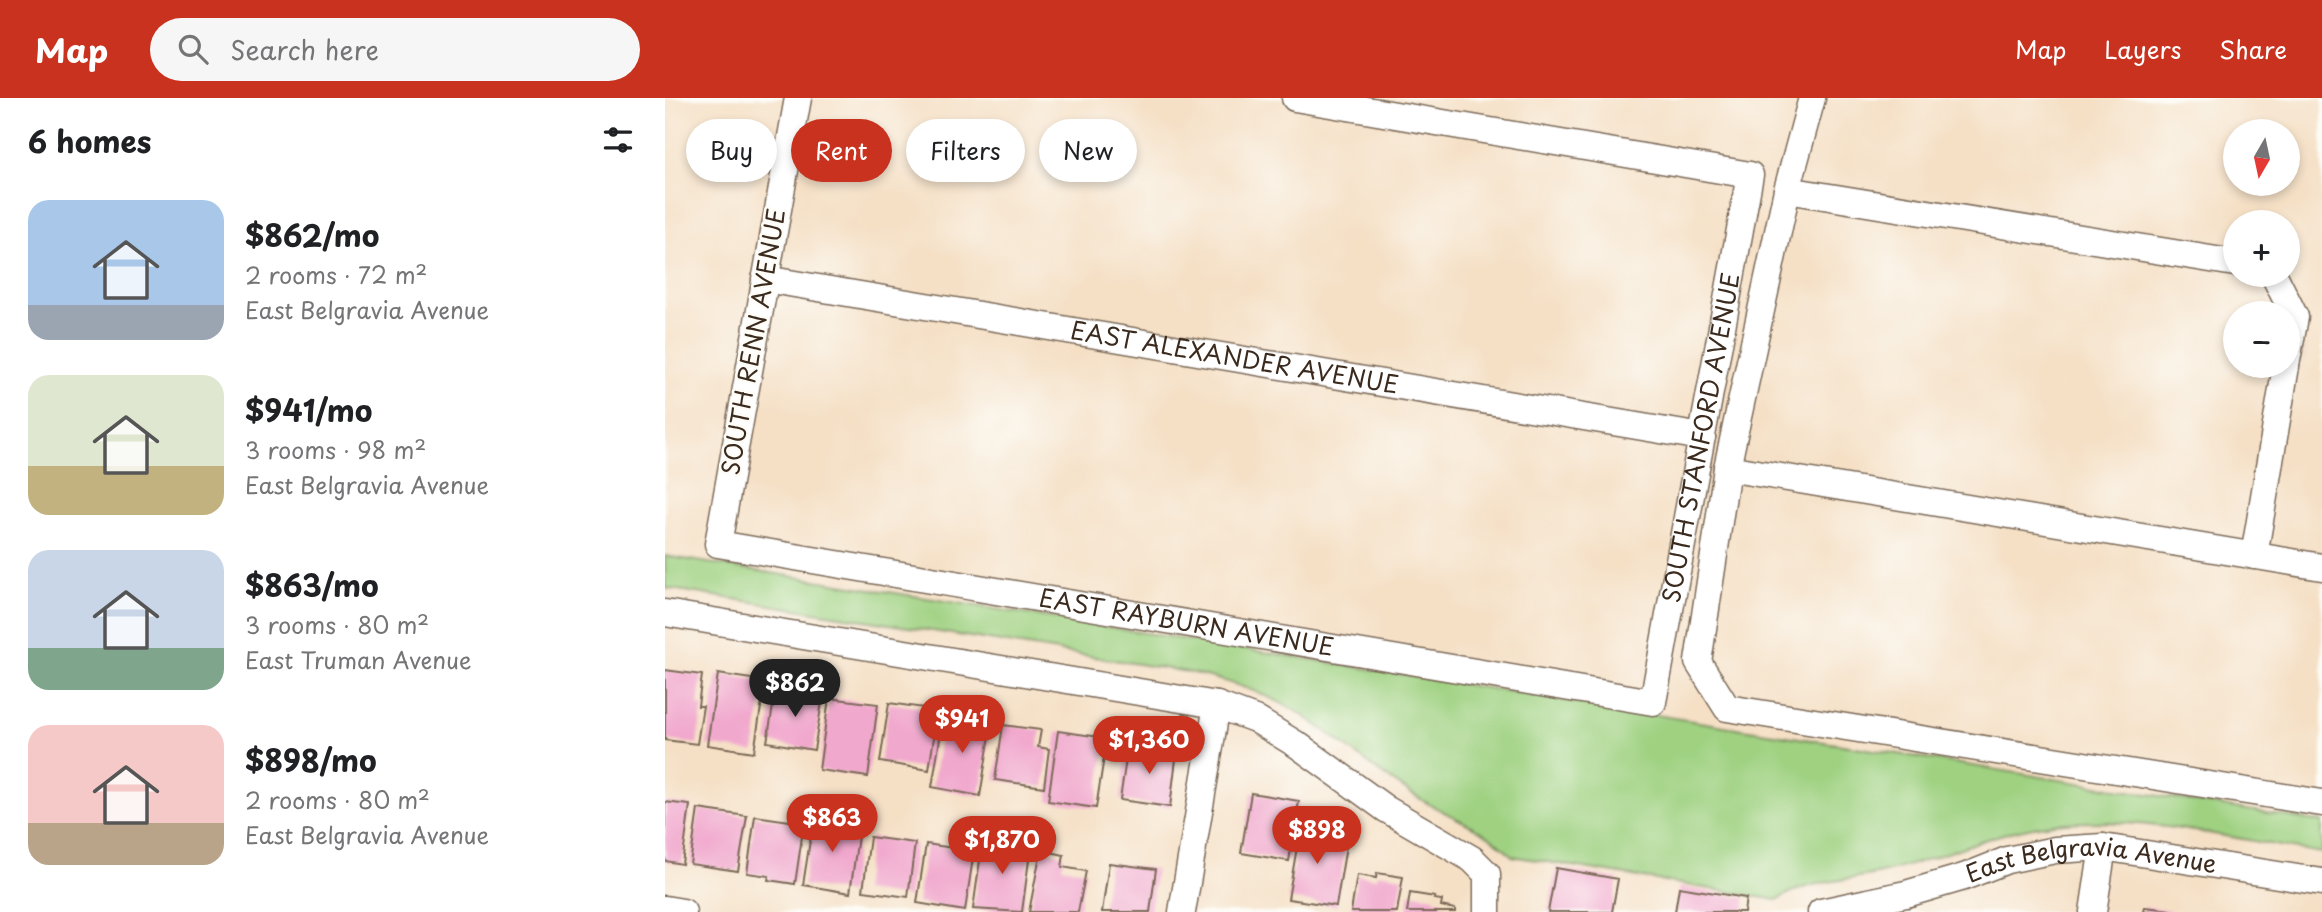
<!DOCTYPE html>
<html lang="en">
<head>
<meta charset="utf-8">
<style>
  :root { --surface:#fff; --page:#f6f6f6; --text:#202124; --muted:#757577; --accent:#c8321e }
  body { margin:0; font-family:"Playpen Sans",sans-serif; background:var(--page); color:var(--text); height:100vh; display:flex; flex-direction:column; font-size:26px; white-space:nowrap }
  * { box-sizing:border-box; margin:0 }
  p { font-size:23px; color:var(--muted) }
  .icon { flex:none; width:38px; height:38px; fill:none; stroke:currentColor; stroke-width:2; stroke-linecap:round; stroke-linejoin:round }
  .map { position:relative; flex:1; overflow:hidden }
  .sheet { display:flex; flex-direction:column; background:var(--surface); width:665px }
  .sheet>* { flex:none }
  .guide { position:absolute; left:21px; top:21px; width:665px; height:63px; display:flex; gap:14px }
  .needle { width:46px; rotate:189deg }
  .fabs { position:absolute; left:1558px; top:21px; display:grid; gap:14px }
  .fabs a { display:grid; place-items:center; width:77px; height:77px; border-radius:50%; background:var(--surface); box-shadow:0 4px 10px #0003; font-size:35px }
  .price { position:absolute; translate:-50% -60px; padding:0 16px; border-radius:24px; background:var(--accent); color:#fff; font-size:23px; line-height:46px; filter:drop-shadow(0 2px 4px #0008) }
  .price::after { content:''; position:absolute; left:50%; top:42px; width:21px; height:16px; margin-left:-10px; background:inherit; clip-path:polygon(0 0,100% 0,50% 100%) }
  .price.selected { background:#222; color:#fff }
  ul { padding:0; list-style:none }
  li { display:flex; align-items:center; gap:21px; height:175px; padding:0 28px }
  li span { display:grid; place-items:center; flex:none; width:196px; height:140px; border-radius:21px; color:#555 }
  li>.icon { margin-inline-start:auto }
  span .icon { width:84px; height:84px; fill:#fffc; stroke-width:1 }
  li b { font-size:30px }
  h2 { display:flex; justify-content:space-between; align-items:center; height:84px; padding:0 28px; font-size:30px }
  .pill { padding:0 24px; border-radius:32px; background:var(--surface); box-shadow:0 4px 10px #0003; font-size:24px; line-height:63px }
  .pill.selected { background:var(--accent); color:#fff }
  header { display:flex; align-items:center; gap:42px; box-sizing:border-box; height:98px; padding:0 35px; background:var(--accent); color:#fff }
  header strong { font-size:33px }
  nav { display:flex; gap:38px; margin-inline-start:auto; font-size:24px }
  .search { width:490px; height:63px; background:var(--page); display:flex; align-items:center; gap:18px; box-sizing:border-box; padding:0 24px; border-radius:38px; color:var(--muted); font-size:26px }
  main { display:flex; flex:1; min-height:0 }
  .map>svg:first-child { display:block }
  .green { fill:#9fd181; stroke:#6d7e50; stroke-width:2 }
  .building { fill:#f1a8cd }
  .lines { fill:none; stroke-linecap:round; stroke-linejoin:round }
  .minor-casing { stroke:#7c6a59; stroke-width:29 }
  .minor { stroke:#fff; stroke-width:26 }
  .labels { text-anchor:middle; stroke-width:5; stroke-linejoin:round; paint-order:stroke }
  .street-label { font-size:24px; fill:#3b2a1e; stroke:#fdfcf7 }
</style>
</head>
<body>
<header>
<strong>Map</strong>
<div class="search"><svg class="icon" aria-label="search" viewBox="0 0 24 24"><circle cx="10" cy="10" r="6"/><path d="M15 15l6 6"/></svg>Search here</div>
<nav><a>Map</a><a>Layers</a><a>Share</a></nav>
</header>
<main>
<section class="sheet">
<h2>6 homes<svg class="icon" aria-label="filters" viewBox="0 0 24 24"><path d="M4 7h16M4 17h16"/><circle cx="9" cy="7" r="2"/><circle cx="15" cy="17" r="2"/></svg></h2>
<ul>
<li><span style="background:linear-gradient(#a9c7e8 75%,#9aa5b1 0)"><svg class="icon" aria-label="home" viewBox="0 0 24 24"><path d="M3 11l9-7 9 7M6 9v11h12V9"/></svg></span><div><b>$862/mo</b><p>2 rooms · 72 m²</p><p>East Belgravia Avenue</p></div></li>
<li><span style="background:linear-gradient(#dfe7d0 65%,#c2b280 0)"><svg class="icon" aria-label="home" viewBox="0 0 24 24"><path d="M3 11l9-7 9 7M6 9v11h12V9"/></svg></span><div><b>$941/mo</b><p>3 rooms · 98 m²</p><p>East Belgravia Avenue</p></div></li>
<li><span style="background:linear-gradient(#c9d6e8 70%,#7fa58c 0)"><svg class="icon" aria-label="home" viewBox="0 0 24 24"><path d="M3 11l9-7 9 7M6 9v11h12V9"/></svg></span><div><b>$863/mo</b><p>3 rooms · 80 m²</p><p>East Truman Avenue</p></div></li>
<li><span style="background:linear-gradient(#f6c9c9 70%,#b9a48a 0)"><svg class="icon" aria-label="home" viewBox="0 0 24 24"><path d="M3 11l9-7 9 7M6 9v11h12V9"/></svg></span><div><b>$898/mo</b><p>2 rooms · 80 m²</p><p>East Belgravia Avenue</p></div></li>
</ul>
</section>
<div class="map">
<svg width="1657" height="814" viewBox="0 0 1657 814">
  <rect width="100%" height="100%" fill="#fdfcf7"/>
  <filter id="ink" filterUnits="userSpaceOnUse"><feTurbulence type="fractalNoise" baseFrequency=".0143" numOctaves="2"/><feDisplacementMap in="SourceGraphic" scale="14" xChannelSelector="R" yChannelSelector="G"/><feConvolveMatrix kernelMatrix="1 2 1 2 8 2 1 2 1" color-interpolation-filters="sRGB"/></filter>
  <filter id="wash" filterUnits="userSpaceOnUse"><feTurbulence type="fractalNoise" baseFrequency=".00686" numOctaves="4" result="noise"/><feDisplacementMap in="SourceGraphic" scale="28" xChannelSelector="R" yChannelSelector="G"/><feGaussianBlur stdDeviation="1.57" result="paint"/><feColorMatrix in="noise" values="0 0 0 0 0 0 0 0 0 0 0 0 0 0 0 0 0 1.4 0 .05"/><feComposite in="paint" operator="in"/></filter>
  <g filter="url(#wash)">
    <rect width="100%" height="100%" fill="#f5e0c6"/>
    <!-- green -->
    <path class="green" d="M0,458L1657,724V755C1569,741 1477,717 1388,726C1332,732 1279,759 1224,773C1188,783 1144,781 1112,802L847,758C822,730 783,719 752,699C710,674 675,641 634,615C601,595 566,584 529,575L0,490Z"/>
    <g id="blocks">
      <!-- building -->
      <g class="building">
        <polygon points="0,572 37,577 33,608 38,608 32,646 0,642"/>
        <polygon points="53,576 100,583 89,654 42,647"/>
        <polygon points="111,590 158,598 149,652 102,644"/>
        <polygon points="164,600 213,606 203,679 154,672"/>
        <polygon points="224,605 273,612 264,672 215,664"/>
        <polygon points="279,616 327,625 315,698 267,689"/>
        <polygon points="338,627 376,632 373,649 384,651 379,689 330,682"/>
        <polygon points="393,633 442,640 431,710 383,703"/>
        <polygon points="463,647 512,653 505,709 455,702"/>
        <polygon points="586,695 634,703 624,763 576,755"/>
        <polygon points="0,704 25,707 17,766 0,763"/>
        <polygon points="33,711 82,718 73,773 25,766"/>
        <polygon points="149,717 195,724 185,795 138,787"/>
        <polygon points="90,718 139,725 130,786 103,782 104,778 82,775"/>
        <polygon points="636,726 662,730 661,732 669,733 668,740 682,742 671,808 623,801"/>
        <polygon points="205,739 250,745 243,799 198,793"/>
        <polygon points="318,741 366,747 357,814 308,811"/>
        <polygon points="261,746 309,753 300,813 252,805"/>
        <polygon points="376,752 399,757 397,769 421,773 413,814 364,814"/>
        <polygon points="444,765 491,771 485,814 437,814"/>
        <polygon points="891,770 953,781 947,814 883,814"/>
        <polygon points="712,775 738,779 732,814 686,814 692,777 711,780"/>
        <polygon points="1014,789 1081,800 1079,814 1010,814"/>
        <polygon points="745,795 770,799 769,801 777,802 776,808 790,811 790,814 742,814"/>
        <polygon points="1480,809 1505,812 1505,814 1479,814"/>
      </g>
    </g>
  </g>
  <g filter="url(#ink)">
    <use href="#blocks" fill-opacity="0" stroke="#7c6a59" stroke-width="2"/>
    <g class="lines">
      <defs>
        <g id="minor">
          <path id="s1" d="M133,0L53,446L988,604L1085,77L630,0"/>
          <polyline points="1147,0 1122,92 1062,370 1033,564 1062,610 1657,705"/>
          <polyline points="1122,92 1570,165"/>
          <polyline points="1609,177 1630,219 1622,262"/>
          <path id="s2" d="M100,181L1037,339"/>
          <polyline points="1062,370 1657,469"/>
          <polyline points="1589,458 1621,268"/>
          <polyline points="0,515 552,607 590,621 634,648 721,711 807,761 822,776 822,814"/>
          <polyline points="0,811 18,814"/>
          <polyline points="517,814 552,607"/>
          <path id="s3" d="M1156,814L1241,796L1299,779L1342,762L1390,752L1438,749L1657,784"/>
          <polyline points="1428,814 1438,749"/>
        </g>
      </defs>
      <!-- minor casing -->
      <use href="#minor" class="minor-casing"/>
      <!-- minor -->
      <use href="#minor" class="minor"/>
    </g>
  </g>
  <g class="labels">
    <!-- street labels -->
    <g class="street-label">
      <text transform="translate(89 244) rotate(-80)" y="8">SOUTH RENN AVENUE</text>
      <text dy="8" stroke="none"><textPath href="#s2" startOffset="476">EAST ALEXANDER AVENUE</textPath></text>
      <text dy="8" stroke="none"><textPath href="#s1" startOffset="1670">SOUTH STANFORD AVENUE</textPath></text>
      <text dy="8" stroke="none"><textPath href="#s1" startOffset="928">EAST RAYBURN AVENUE</textPath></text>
      <text dy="8" stroke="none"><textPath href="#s3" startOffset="278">East Belgravia Avenue</textPath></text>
    </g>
  </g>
</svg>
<div class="fabs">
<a><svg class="needle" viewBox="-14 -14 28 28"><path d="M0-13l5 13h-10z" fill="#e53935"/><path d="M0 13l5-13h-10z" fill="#757577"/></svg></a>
<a>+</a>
<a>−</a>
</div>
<b class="price selected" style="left:130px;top:621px">$862</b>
<b class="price" style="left:297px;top:657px">$941</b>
<b class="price" style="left:484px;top:678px">$1,360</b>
<b class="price" style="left:167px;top:756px">$863</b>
<b class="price" style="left:652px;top:768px">$898</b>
<b class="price" style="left:337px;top:778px">$1,870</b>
<div class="guide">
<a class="pill">Buy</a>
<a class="pill selected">Rent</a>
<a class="pill">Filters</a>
<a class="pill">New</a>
</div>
</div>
</main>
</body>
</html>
